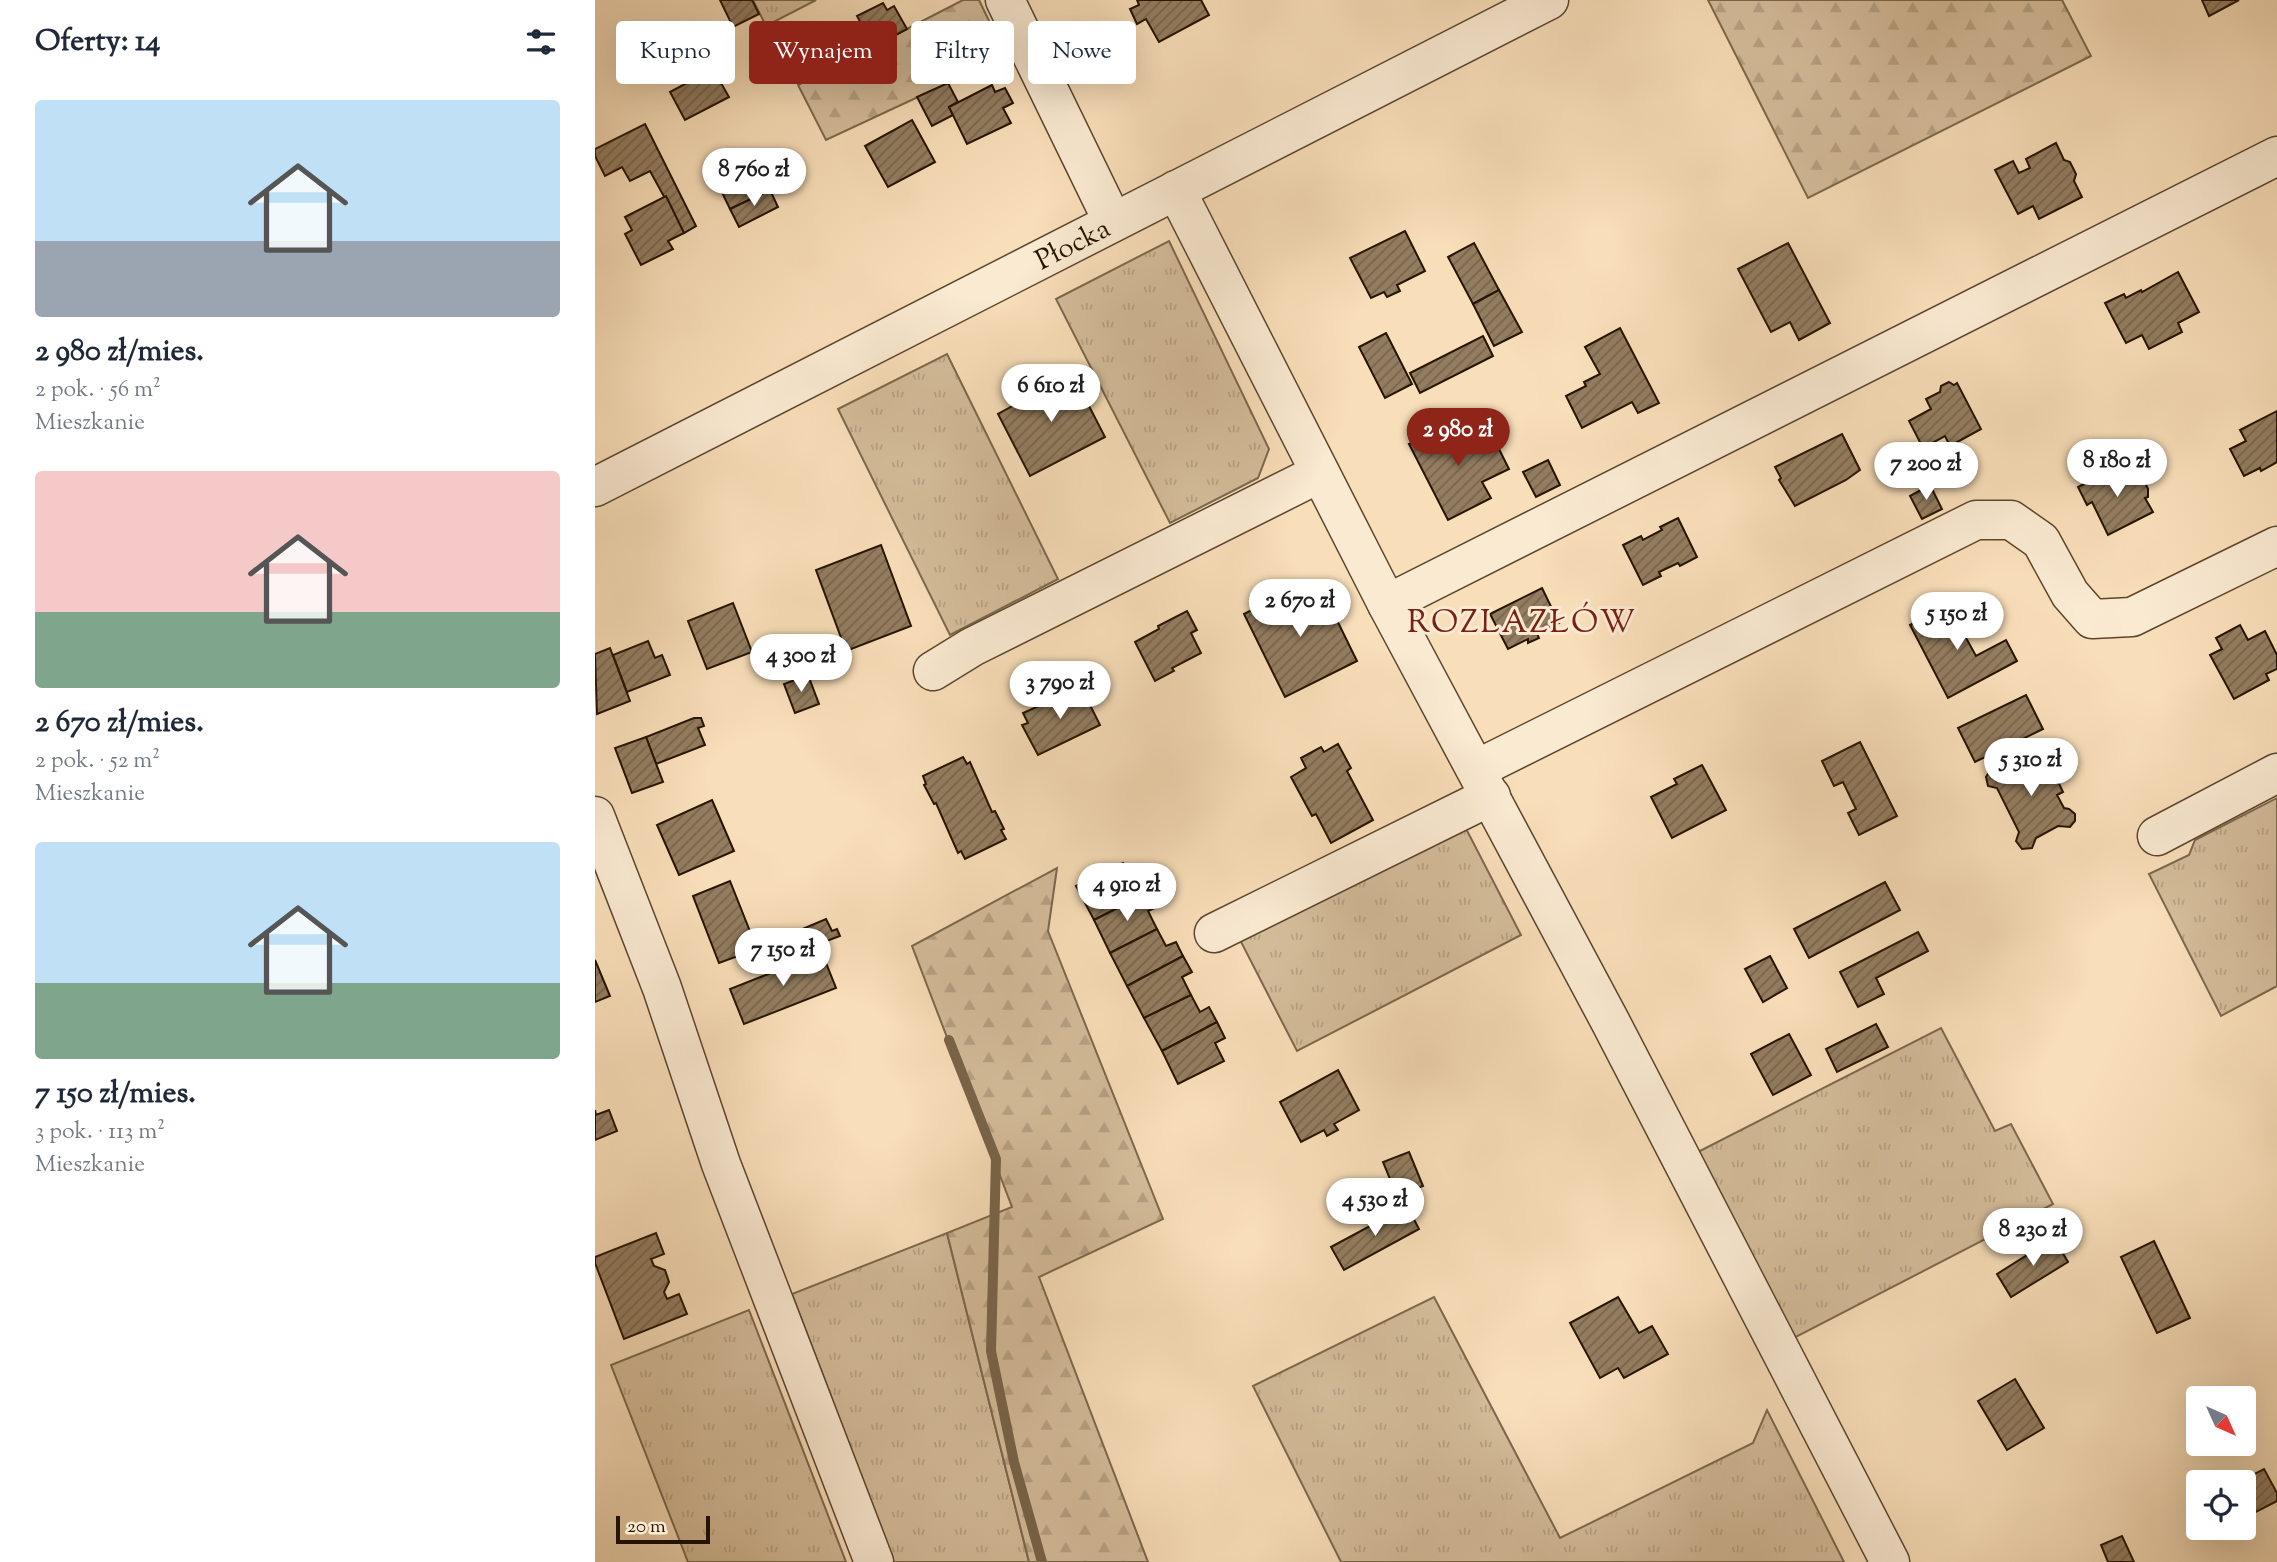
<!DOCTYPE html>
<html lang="pl">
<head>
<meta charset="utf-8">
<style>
  :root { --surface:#fff; --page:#f2f2f3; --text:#1f2937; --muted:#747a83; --accent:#8f2418 }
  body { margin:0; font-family:"Sorts Mill Goudy",serif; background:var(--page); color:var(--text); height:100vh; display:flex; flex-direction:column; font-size:26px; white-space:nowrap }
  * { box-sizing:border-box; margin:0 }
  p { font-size:23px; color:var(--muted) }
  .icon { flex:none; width:38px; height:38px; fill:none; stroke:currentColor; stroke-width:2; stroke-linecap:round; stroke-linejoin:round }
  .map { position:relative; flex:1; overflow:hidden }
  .drawer { display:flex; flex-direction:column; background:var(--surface); width:595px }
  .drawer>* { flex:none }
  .guide { position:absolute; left:21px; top:21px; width:665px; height:63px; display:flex; gap:14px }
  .needle { width:46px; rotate:135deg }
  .tools { position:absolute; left:1591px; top:1386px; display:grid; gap:14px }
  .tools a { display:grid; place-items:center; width:70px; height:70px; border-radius:7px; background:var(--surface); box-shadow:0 7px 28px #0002; font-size:35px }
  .scale { position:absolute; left:21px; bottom:18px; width:94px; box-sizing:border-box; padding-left:7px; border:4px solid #251400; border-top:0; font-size:19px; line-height:24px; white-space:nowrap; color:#251400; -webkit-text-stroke:5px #faead2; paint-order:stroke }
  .price { position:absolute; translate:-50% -60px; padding:0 16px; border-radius:24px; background:#fff; color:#222; font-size:23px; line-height:46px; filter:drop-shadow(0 2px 4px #0008) }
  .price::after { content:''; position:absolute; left:50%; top:42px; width:21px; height:16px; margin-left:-10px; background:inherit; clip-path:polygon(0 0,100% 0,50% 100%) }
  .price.active { background:var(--accent); color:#fff }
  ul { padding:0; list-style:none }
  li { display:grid; align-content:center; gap:14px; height:371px; padding:0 35px }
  li span { display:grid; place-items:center; height:217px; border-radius:7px; color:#555 }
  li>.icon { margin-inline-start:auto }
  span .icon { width:126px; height:126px; fill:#fffc; stroke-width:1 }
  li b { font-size:30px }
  h2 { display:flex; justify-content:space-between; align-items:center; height:84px; padding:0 35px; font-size:30px }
  .pill { padding:0 24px; border-radius:7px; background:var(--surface); box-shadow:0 7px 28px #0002; font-size:24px; line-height:63px }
  .pill.active { background:var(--accent); color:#fff }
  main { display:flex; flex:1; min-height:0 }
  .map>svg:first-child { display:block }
  .grass { fill:url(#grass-tufts); stroke:#7c684d; stroke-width:2 }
  .forest { fill:url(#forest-firs); stroke:#7c684d; stroke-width:2 }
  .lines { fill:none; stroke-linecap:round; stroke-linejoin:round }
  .stream { stroke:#786449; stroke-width:10 }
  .building { fill:url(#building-hatch); stroke:#251400; stroke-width:2 }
  .minor-casing { stroke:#5a462e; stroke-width:41 }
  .minor { stroke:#faead2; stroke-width:38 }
  .labels { text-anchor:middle; stroke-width:6; stroke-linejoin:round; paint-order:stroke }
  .street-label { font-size:28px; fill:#251400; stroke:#faead2 }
  .quarter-label { font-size:32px; letter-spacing:2px; fill:#7a1f14; stroke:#faead2 }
</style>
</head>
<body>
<main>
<section class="drawer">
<h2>Oferty: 14<svg class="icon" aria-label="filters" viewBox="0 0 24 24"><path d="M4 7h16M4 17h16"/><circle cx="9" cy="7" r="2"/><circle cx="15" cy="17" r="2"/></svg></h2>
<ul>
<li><span style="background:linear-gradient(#bfe0f5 65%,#9aa5b1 0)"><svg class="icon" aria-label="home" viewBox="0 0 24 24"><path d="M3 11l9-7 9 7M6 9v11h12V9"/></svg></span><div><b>2 980 zł/mies.</b><p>2 pok. · 56 m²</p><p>Mieszkanie</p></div></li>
<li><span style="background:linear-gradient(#f6c9c9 65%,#7fa58c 0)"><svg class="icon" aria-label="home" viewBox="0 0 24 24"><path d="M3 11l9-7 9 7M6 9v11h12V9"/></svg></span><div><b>2 670 zł/mies.</b><p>2 pok. · 52 m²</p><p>Mieszkanie</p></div></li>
<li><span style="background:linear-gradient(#bfe0f5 65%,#7fa58c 0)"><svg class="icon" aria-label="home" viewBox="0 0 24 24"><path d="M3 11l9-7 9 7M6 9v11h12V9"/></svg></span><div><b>7 150 zł/mies.</b><p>3 pok. · 113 m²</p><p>Mieszkanie</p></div></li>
</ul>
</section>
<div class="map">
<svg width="1682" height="1562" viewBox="0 0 1682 1562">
  <defs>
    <pattern id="grass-tufts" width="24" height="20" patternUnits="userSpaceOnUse" patternTransform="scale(1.75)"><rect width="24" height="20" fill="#d4bc9a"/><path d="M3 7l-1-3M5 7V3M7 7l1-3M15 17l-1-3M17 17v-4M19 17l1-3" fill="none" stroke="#b6a183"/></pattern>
    <pattern id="forest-firs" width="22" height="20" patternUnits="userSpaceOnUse" patternTransform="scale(1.75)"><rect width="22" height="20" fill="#d4bc9a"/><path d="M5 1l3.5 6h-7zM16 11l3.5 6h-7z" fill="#b6a183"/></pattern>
    <pattern id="building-hatch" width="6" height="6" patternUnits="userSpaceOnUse" patternTransform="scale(1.75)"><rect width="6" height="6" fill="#937d60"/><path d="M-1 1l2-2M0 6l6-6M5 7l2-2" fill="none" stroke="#78654d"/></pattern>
  </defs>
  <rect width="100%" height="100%" fill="#f8deb9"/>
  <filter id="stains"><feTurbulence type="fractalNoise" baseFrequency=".00286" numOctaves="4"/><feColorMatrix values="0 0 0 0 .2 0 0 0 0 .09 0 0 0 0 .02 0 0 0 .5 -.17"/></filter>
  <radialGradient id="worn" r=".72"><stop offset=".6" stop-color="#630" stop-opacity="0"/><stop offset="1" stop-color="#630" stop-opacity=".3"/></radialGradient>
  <!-- grass -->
  <g class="grass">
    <polygon points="158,0 221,0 171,26"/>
    <polygon points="574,241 674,449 663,478 575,523 461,299"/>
    <polygon points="352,354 463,579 355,635 243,409"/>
    <polygon points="1682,798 1682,986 1626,1016 1554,874 1594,855 1600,840"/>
    <polygon points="866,819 926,935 702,1051 643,936"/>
    <polygon points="1346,1028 1400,1131 1416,1124 1458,1204 1195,1340 1097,1155"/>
    <polygon points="352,1233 434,1562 299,1562 197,1294"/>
    <polygon points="839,1297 965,1538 1158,1443 1172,1410 1249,1562 746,1562 658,1386"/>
    <polygon points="154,1310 251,1562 93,1562 16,1365"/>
  </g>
  <!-- forest -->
  <g class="forest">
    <polygon points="368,0 384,0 409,52 353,83 231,140 203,85"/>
    <polygon points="1113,0 1467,0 1496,56 1213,198"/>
    <polygon points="462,868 453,931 568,1219 444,1277 553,1562 434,1562 352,1233 417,1207 317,946"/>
  </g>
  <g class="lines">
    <!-- stream -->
    <polyline class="stream" points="354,1040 401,1159 396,1351 419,1462 447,1562"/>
  </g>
  <!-- building -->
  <g class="building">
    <polygon points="125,0 157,0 164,14 138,27"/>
    <polygon points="542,0 606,0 614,15 564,42 551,19 542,24 535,9 544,5"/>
    <polygon points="1607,0 1644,0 1614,16"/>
    <polygon points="288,3 292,10 299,6 312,29 288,42 280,27 270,31 262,16"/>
    <polygon points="118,69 134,97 90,120 75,92"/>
    <polygon points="353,83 363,102 354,107 358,115 337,126 322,97"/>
    <polygon points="397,85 400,92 410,88 418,103 408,108 416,123 372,144 354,107"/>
    <polygon points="317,120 340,162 293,187 270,146"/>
    <polygon points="50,124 101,226 89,233 55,171 35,181 27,167 10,176 0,156 0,149"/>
    <polygon points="1461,143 1469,160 1475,162 1481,174 1479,181 1487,197 1444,219 1438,206 1423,214 1400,170 1418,161 1424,173 1435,168 1431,159"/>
    <polygon points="139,150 144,161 157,154 175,190 135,209 118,174 127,169 122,159"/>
    <polygon points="175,190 183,207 144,227 135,209"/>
    <polygon points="71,196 89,233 73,241 78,249 46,265 30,234 37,230 30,217"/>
    <polygon points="810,231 830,271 802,285 805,291 792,297 789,292 776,298 755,258"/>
    <polygon points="879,243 904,290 878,304 853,257"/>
    <polygon points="1193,243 1235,323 1204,340 1195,322 1176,332 1143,269"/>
    <polygon points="1583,272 1604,312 1583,323 1587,332 1554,349 1547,335 1531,343 1510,303 1529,294 1531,298 1546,290 1547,292"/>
    <polygon points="904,290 927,332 899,346 878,304"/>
    <polygon points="1025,328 1064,403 1043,413 1037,402 987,428 971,396 991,386 989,382 1005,374 990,347"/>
    <polygon points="791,333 817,384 790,398 764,347"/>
    <polygon points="888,336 898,356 825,393 815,373"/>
    <polygon points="476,371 510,437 435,476 403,414 421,404 418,400"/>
    <polygon points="1354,382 1359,385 1362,383 1386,429 1355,446 1350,436 1328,448 1314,421 1336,409 1331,399 1345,392 1346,386"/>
    <polygon points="1682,411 1682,462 1666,471 1665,468 1649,476 1635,449 1651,441 1645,430"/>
    <polygon points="857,423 868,444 895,431 914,469 887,482 896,498 853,520 814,444"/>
    <polygon points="1247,434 1265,470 1251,480 1200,506 1184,480 1186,478 1180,467"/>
    <polygon points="953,460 965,485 941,497 928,472"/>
    <polygon points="1526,465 1534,481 1543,476 1549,480 1553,489 1553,497 1550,498 1558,512 1513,535 1497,502 1492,505 1483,487"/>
    <polygon points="1335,485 1347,509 1327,519 1315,496"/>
    <polygon points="1083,518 1102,557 1085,566 1083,563 1064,572 1066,576 1048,585 1028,545 1046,536 1048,540 1067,530 1065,527"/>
    <polygon points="286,545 316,626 251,651 221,570"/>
    <polygon points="712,582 722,603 731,598 762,661 690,697 649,614"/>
    <polygon points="947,588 964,623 942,634 944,638 933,643 933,639 913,649 895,614"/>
    <polygon points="1357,602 1369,625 1365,627 1381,656 1411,640 1422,661 1353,698 1315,625"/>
    <polygon points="138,603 157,652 112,669 93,621"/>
    <polygon points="592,611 602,630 596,633 606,653 577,668 579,671 560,681 540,642 564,629 563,626"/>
    <polygon points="1645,625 1653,640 1670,631 1682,655 1682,669 1671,674 1674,680 1639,699 1615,655 1627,649 1621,638"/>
    <polygon points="53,641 60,658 67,655 75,675 32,692 18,655"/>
    <polygon points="15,648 35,701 2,714 0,654"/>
    <polygon points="213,675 224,704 200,713 189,684"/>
    <polygon points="486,687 505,725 443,755 427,725 433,723 428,713"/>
    <polygon points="1431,695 1448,729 1380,762 1363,728"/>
    <polygon points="99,718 106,718 109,726 103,728 110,745 61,764 51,737"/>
    <polygon points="51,737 68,782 37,793 20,748"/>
    <polygon points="1265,742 1302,816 1264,835 1253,813 1261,809 1248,782 1239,786 1227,761"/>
    <polygon points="743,744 756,768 752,771 778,820 736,843 721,814 717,816 696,777 711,768 706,758 726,747 729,752"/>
    <polygon points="1439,748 1448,753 1450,759 1447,765 1453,778 1460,775 1468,792 1462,795 1469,808 1474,809 1480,814 1480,821 1475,827 1463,826 1441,838 1437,848 1427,849 1421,841 1424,832 1402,788 1393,786 1391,777 1396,769 1402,769 1407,772 1430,759 1431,752"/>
    <polygon points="368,757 372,764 375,762 397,812 400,811 409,829 406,830 411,839 370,859 366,851 363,853 341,803 339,804 329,785 331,784 328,776"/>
    <polygon points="1107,765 1131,810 1077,838 1056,797 1082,784 1079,779"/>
    <polygon points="117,800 139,851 84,875 62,825"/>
    <polygon points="528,863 537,881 546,876 554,892 499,920 481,886"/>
    <polygon points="135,881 162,949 124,963 98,896"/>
    <polygon points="1290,882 1305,910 1214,958 1199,929"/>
    <polygon points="554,892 562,907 553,911 562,929 515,953 499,920"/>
    <polygon points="231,919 237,931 242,929 245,936 187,958 179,941"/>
    <polygon points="562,929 571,946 581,942 588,956 532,986 515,953"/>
    <polygon points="1323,932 1333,951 1281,978 1289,994 1263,1007 1245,972"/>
    <polygon points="227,953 241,988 149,1024 135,989"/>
    <polygon points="588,956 597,972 587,977 596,995 549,1018 532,986"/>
    <polygon points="1175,956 1192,988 1168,1002 1150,969"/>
    <polygon points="0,960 15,996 0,1002"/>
    <polygon points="596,995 605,1012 614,1007 622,1022 567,1051 549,1018"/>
    <polygon points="622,1022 630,1038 620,1043 629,1061 583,1084 567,1051"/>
    <polygon points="1281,1024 1293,1047 1242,1072 1231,1049"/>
    <polygon points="1194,1034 1216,1075 1178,1095 1156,1054"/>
    <polygon points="743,1070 764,1110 739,1124 743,1130 732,1136 729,1130 706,1142 685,1102"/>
    <polygon points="0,1110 1,1115 14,1110 22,1131 0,1140"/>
    <polygon points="814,1152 828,1186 802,1196 788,1162"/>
    <polygon points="812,1206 824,1229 749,1270 736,1247"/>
    <polygon points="61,1233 69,1254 56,1259 59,1266 70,1270 74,1282 69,1292 72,1299 84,1294 92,1314 29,1339 0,1263 0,1257"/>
    <polygon points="1459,1238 1473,1262 1416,1297 1402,1274"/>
    <polygon points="1559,1241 1595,1318 1562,1333 1526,1257"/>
    <polygon points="1023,1297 1044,1333 1057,1326 1073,1354 1029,1378 1023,1368 1005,1378 975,1323"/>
    <polygon points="1420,1379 1449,1428 1412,1450 1383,1401"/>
    <polygon points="1669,1469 1682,1493 1682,1501 1655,1515 1648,1502 1648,1482 1644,1482"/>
    <polygon points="1527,1536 1539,1562 1513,1562 1506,1545"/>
  </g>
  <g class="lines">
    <defs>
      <g id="minor">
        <polyline points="410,0 518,222"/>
        <polyline points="581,190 792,604 1016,1023 1295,1562"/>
        <polyline points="0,487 954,0"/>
        <polyline points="792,604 1682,156"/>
        <polyline points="338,671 377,647 725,473"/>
        <polyline points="882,769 1381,520 1416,520 1446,541 1475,594 1497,619 1537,617 1682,546"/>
        <polyline points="0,816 67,988 126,1164 279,1562"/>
        <polyline points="1562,836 1682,773"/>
        <polyline points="619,933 896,796"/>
      </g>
    </defs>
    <!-- minor casing -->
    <use href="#minor" class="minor-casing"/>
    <!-- minor -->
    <use href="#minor" class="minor"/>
  </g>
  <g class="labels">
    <!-- street labels -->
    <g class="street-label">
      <text transform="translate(477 243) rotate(-27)" y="10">Płocka</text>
    </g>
    <!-- quarter labels -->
    <g class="quarter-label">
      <text x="927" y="632">ROZLAZŁÓW</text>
    </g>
  </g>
  <rect width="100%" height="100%" filter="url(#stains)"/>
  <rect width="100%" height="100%" fill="url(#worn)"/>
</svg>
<div class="tools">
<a><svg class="needle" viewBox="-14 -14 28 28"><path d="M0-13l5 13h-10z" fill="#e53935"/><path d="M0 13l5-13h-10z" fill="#747a83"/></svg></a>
<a><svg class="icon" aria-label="locate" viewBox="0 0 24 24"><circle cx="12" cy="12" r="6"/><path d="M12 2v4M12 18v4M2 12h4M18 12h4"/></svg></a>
</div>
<div class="scale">20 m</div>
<b class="price" style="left:159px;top:208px">8 760 zł</b>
<b class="price" style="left:456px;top:424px">6 610 zł</b>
<b class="price active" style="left:863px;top:468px">2 980 zł</b>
<b class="price" style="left:1522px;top:499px">8 180 zł</b>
<b class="price" style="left:1331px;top:502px">7 200 zł</b>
<b class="price" style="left:705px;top:639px">2 670 zł</b>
<b class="price" style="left:1362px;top:652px">5 150 zł</b>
<b class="price" style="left:206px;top:694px">4 300 zł</b>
<b class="price" style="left:465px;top:721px">3 790 zł</b>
<b class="price" style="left:1436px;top:798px">5 310 zł</b>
<b class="price" style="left:532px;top:923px">4 910 zł</b>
<b class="price" style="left:188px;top:988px">7 150 zł</b>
<b class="price" style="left:780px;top:1238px">4 530 zł</b>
<b class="price" style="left:1438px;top:1268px">8 230 zł</b>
<div class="guide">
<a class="pill">Kupno</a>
<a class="pill active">Wynajem</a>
<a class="pill">Filtry</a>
<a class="pill">Nowe</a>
</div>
</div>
</main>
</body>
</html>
